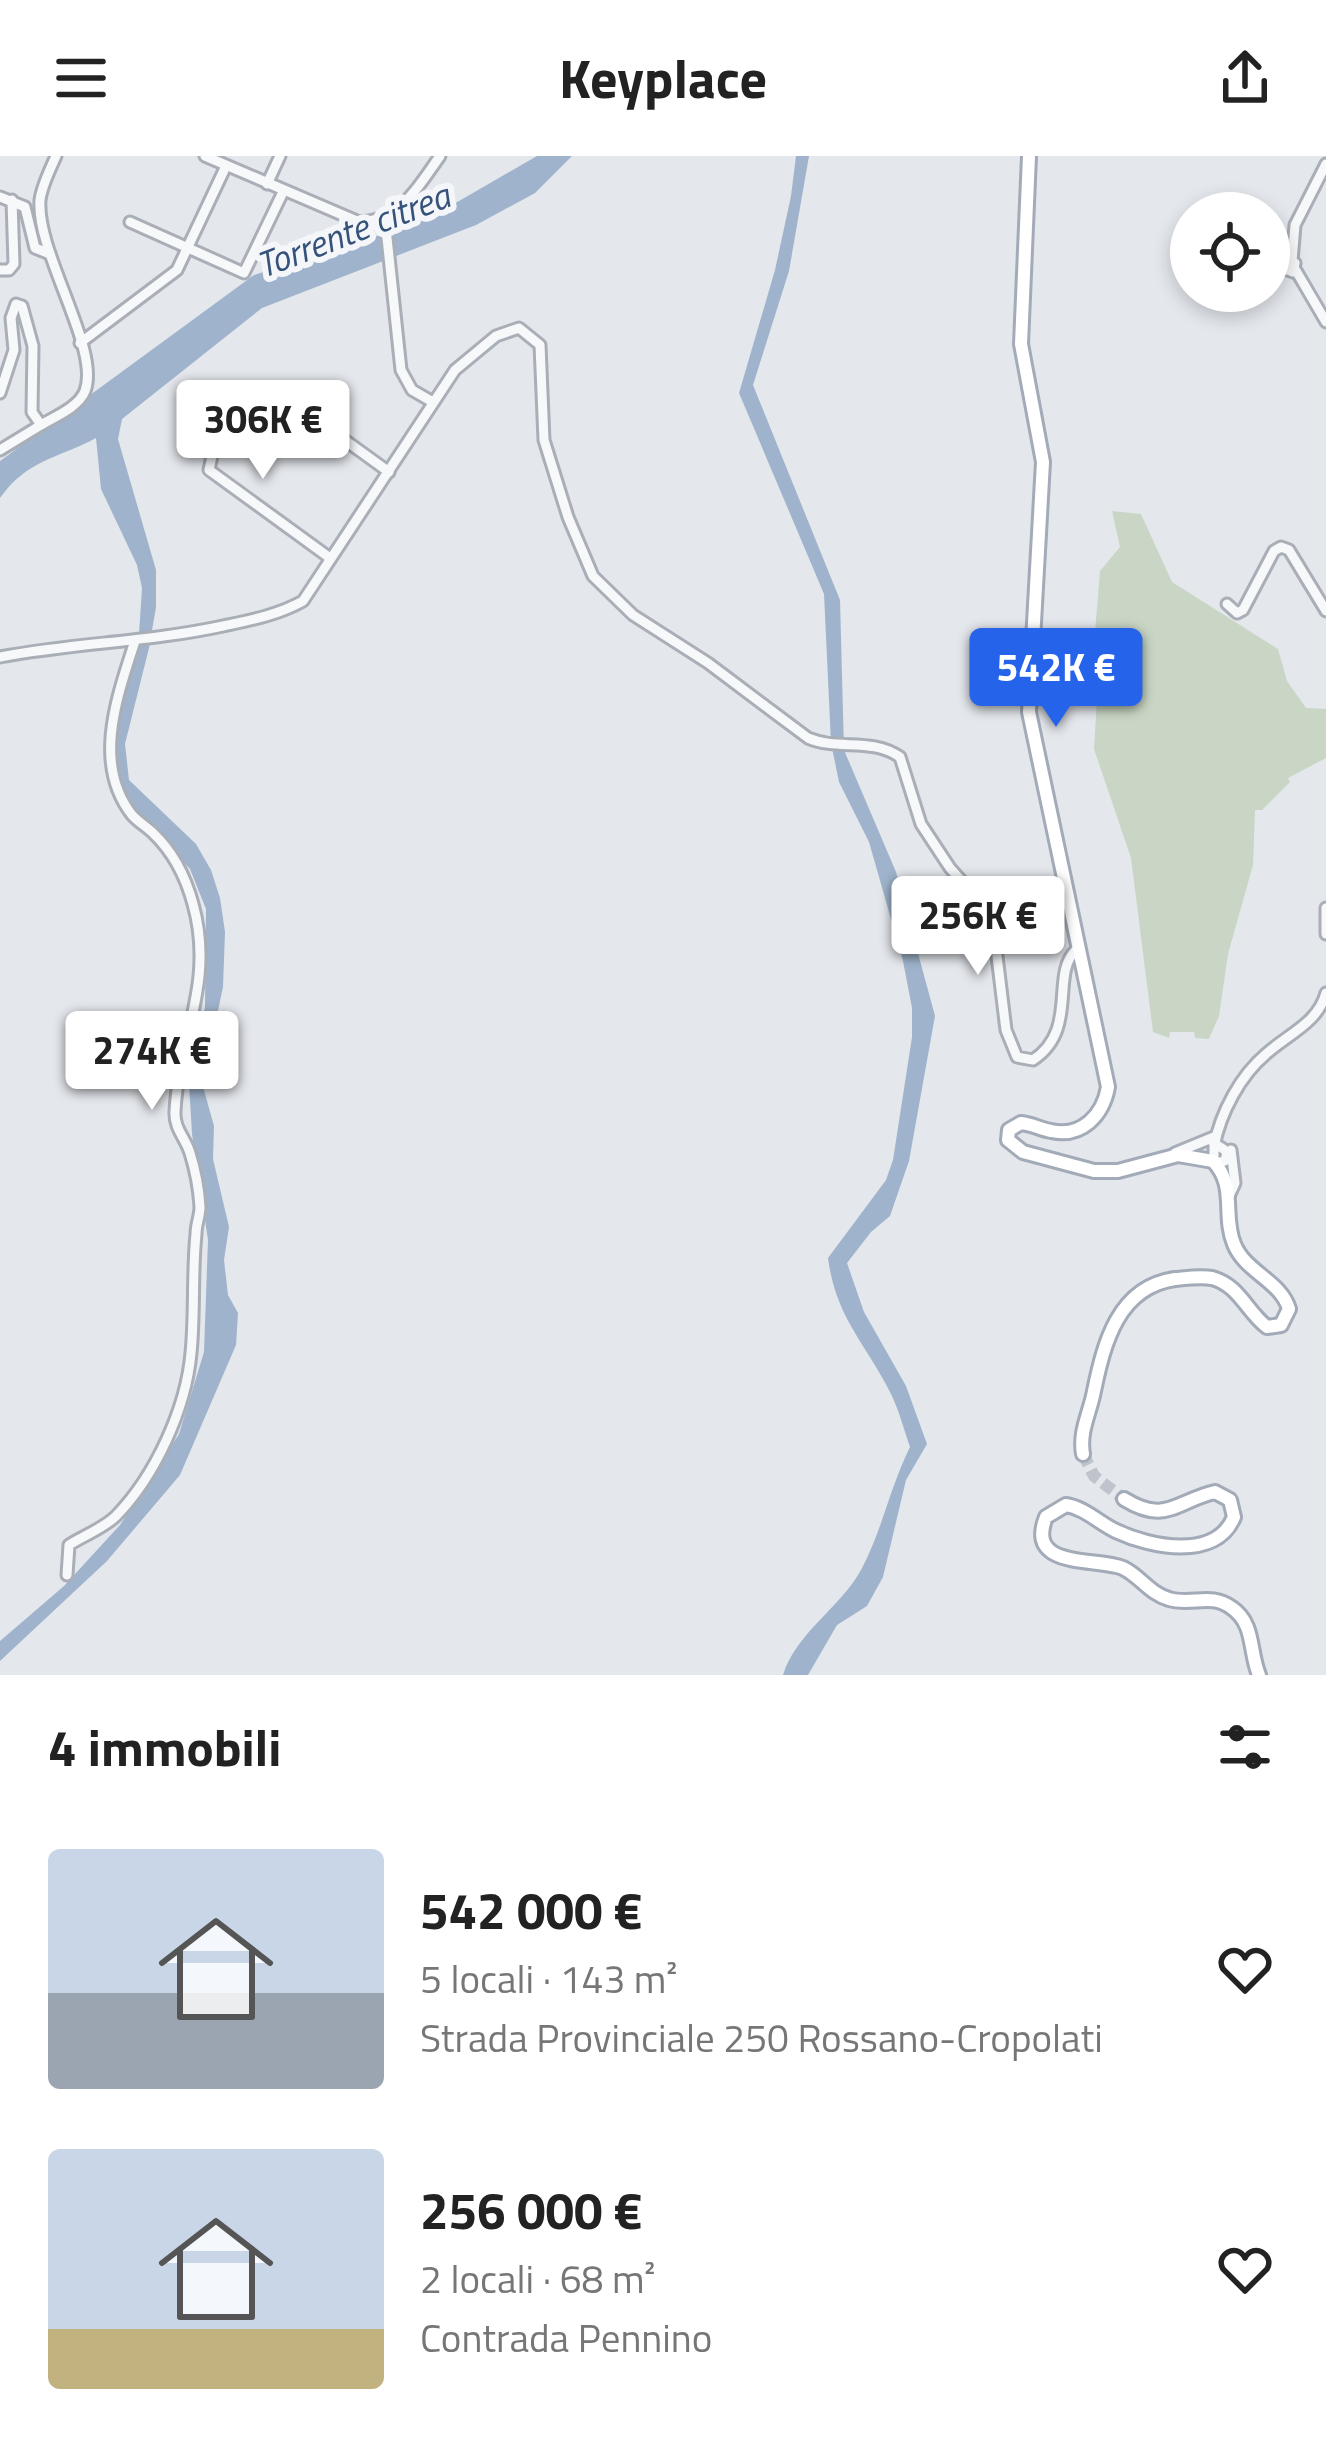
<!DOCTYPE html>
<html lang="it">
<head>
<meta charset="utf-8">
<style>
  :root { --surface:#fff; --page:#f6f6f6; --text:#222; --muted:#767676; --accent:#2563eb }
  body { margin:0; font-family:"Titillium Web",sans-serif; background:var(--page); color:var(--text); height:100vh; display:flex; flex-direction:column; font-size:45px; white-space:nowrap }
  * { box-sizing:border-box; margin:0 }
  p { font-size:39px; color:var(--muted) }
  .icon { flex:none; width:66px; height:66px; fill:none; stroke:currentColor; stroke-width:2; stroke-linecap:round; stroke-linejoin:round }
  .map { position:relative; height:1519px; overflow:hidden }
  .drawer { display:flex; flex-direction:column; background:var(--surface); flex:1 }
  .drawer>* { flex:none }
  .fabs { position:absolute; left:1170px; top:36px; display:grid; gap:24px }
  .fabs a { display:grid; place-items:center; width:120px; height:120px; border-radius:50%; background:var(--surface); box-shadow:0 6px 18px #0003; font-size:60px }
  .price { position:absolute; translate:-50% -102px; padding:0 27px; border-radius:12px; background:#fff; color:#222; font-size:39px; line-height:78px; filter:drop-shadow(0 3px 6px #0008) }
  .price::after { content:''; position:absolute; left:50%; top:72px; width:36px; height:27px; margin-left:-18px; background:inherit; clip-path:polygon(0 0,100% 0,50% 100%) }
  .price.current { background:var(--accent); color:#fff }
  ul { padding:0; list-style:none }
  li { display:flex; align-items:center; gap:36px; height:300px; padding:0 48px }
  li span { display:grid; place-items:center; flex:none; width:336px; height:240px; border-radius:12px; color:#555 }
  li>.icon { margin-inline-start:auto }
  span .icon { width:144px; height:144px; fill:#fffc; stroke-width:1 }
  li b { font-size:51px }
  h2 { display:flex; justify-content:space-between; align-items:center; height:144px; padding:0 48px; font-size:51px }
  header { display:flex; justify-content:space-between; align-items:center; height:156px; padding:0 48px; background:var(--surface); font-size:54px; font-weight:700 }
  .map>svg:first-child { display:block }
  .green { fill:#c9d6c5 }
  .water { fill:#9fb4cc }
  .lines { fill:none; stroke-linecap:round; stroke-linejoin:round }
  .major-tunnel { stroke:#bfc3cb; stroke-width:12; stroke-dasharray:12 6; stroke-linecap:butt }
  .minor-casing { stroke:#a9aeb7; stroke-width:15 }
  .major-casing { stroke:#a3abb8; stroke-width:18 }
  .minor { stroke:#f7f8fa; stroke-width:9 }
  .major { stroke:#fff; stroke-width:12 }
  .labels { text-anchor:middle; stroke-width:12; stroke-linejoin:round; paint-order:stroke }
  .water-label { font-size:36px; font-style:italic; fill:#34527a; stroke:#f4f6f9 }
</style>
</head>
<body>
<header><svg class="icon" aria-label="menu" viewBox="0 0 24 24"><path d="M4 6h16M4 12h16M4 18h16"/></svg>Keyplace<svg class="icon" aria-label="share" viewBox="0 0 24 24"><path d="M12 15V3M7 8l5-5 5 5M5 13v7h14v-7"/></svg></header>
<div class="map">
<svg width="1326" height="1519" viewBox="0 0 1326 1519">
  <rect width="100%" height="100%" fill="#e4e7ec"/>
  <!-- green -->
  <polygon class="green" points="1112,355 1141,358 1172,426 1278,493 1287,525 1306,552 1326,553 1326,602 1288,622 1290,626 1262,654 1255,654 1253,709 1228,798 1219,860 1209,883 1195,882 1194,876 1170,876 1169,882 1153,876 1131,702 1094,593 1101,477 1095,476 1100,415 1120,391"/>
  <!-- water -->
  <g class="water">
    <path d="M537,0H572L535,37L476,69L262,152L122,263L118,283L156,414V451L149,492L125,588L129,624L196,688L211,714L220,742L225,776L223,831L214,873L199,916L214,970L213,1003L229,1071L224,1104L228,1139L238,1157L236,1189L180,1319L107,1405L0,1505V1485L64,1430L120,1369L179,1278L204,1196L208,1084L192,978L188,910L205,852L206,753L190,713L138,658L115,621L119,564L139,478L142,432L137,409L101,333L96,282C57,303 28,303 0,342V305L254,119L396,74L447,52Z"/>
    <path d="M796,0H809L789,115L753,229L840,444L844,594L896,716L935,860L909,1005L890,1060L871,1076L847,1107L864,1156L906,1230L927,1288L906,1324L883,1421L867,1450L837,1469L808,1519H783C796,1477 840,1452 861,1414C882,1375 890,1331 910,1291C904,1274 899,1254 891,1238C866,1187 836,1163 828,1102L886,1024L893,1004L912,881V852L903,805L869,686L839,626L831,587L824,438L739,237L775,114L791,40Z"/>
  </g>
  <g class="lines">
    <!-- major-tunnel -->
    <polyline class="major-tunnel" points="1083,1298 1094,1320 1124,1343"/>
    <defs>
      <g id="minor">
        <path d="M205,0L359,66C401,64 417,32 440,0"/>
        <polyline points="267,28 280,0"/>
        <polyline points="0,41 25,51 35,92 50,98"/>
        <polyline points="385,63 401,214 412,234 431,245"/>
        <polyline points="130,66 244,117 283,36"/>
        <polygon points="1288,105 1295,107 1293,116 1285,113"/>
        <polyline points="1292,105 1295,69 1326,8"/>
        <polyline points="1295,113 1326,166"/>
        <polyline points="0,114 9,114 14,108 12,44"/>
        <polyline points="80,187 177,114 226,10"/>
        <path d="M0,237L14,194L11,162L16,148L22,150L33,190L32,256L41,269C54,261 79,251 85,235C101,193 36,97 40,44C42,29 50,14 56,0"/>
        <polyline points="225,239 209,314 330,402"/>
        <polyline points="299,251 389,316"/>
        <polyline points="0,294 41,269"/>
        <polyline points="1227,448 1237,457 1243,454 1274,395 1281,391 1289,394 1326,455"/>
        <path d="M0,501C74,487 149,486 223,470C251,464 278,459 303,445L455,214L496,180L519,172L540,189L544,284L568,361L593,420L633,459L708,507L808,582C838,595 871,581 900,601L921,668L950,712L992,759L1006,874L1017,901L1033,904C1079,874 1050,818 1076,794"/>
        <polyline points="1326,752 1326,778"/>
        <path d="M1211,984C1215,989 1222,991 1227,996L1225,1005L1214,1007V990C1221,956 1240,920 1266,898C1288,878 1318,867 1326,837"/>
        <polyline points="1175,997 1214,981"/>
        <polyline points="1229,1040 1235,1027 1231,994"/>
        <path d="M67,1419L69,1389C83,1380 104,1372 116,1360C155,1320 186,1253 191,1197C195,1157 192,1117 196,1078C196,1068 200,1060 200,1051C199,1034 195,1013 190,997C185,981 174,973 175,955C179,881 215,827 193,748C186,722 173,696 153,677C147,671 138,666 132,659C92,608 117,541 135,485"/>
      </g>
      <g id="major">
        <path d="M1029,0L1021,188L1043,306L1029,556L1108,931C1103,959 1082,982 1051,975C1040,973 1032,968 1021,967L1009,974L1008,984L1023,996L1094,1015H1118L1178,999L1213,1005C1237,1030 1222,1059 1234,1088C1245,1116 1281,1125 1289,1153L1281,1169L1267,1171C1247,1156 1239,1129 1212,1122C1200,1120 1187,1122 1175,1123C1118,1131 1104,1187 1094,1235C1090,1257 1079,1275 1083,1298"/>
        <path d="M1124,1343C1166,1369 1176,1345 1215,1336L1230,1344L1234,1361C1216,1405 1150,1391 1116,1375C1099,1367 1085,1352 1066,1349L1046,1361C1025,1414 1097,1401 1123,1412C1140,1420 1150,1438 1169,1443C1192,1450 1211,1436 1232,1452C1255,1468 1249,1495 1259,1519"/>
      </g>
    </defs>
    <!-- minor casing -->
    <use href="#minor" class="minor-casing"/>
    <!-- major casing -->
    <use href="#major" class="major-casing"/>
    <!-- minor -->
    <use href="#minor" class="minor"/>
    <!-- major -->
    <use href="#major" class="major"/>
  </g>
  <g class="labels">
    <!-- water labels -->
    <g class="water-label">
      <text transform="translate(353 74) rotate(-21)" y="13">Torrente citrea</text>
    </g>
  </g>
</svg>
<div class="fabs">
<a><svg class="icon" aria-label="locate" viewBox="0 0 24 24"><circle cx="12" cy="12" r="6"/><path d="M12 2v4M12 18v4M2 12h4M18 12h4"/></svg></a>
</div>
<b class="price" style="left:263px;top:326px">306K €</b>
<b class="price current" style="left:1056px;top:574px">542K €</b>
<b class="price" style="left:978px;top:822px">256K €</b>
<b class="price" style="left:152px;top:957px">274K €</b>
</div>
<section class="drawer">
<h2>4 immobili<svg class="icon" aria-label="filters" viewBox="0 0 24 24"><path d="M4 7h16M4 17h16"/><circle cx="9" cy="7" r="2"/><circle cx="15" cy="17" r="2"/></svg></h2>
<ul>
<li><span style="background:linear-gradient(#c9d6e8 60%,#9aa5b1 0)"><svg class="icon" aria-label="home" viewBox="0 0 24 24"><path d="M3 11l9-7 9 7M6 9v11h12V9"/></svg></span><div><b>542 000 €</b><p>5 locali · 143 m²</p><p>Strada Provinciale 250 Rossano-Cropolati</p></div><svg class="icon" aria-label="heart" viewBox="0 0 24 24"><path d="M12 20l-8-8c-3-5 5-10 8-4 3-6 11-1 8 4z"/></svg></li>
<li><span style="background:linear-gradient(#c9d6e8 75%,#c2b280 0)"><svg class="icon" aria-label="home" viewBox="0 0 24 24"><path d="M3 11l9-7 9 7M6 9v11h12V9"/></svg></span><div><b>256 000 €</b><p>2 locali · 68 m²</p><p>Contrada Pennino</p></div><svg class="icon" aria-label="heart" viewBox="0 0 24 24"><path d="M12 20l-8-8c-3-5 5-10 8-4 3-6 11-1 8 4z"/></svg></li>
</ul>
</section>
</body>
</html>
